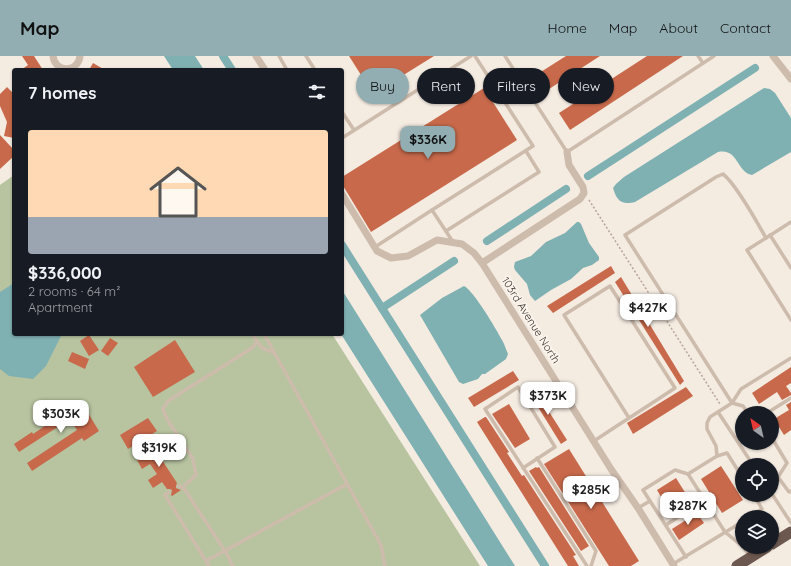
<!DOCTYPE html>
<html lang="en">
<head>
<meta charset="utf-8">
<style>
  :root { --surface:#171b24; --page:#20242c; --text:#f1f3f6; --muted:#9ea1a6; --accent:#92aeb2 }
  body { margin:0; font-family:Quicksand,sans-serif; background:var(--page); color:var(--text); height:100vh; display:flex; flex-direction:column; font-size:15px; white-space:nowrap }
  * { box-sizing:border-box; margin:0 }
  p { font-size:13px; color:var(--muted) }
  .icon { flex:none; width:22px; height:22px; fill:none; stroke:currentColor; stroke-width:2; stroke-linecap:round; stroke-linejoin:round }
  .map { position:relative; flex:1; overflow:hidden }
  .side { position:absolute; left:12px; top:12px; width:332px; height:268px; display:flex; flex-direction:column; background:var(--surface); border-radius:4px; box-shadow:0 1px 3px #0004 }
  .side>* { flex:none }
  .guide { position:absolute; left:356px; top:12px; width:375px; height:36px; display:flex; gap:8px }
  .needle { width:26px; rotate:326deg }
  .buttons { position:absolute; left:735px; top:350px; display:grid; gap:8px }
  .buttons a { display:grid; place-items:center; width:44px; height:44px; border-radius:50%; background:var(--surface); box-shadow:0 1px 3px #0004; font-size:20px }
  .price { position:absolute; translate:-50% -34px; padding:0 9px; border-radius:8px; background:#fff; color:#222; font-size:13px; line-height:26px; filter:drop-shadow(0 1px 2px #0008) }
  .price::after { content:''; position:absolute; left:50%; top:24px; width:12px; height:9px; margin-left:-6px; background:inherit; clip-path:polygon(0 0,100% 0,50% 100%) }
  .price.active { background:var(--accent); color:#111 }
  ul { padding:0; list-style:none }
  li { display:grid; align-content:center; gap:8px; height:212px; padding:0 16px }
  li span { display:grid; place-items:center; height:124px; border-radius:4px; color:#555 }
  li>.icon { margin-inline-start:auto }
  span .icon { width:72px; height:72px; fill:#fffc; stroke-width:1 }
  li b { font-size:17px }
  h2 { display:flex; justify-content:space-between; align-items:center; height:48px; padding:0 16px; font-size:17px }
  .chip { padding:0 14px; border-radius:18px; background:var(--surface); box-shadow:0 1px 3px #0004; font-size:14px; line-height:36px }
  .chip.active { background:var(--accent); color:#111 }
  header { display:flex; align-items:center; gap:24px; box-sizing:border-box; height:56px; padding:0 20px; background:var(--accent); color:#111 }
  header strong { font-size:19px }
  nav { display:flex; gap:22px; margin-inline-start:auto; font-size:14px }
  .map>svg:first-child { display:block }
  .green { fill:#b8c4a0 }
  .water { fill:#7fb0b2 }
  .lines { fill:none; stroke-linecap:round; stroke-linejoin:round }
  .canal { stroke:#7fb0b2; stroke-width:8 }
  .building { fill:#c8694b }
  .path { stroke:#b9a596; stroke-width:1.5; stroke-dasharray:2 2; stroke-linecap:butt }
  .service { stroke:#cdbbac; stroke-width:3.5 }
  .minor { stroke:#cdbbac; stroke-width:7 }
  .trunk { stroke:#6c584f; stroke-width:11 }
  .labels { text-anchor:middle; stroke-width:3.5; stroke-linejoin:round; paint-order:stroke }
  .street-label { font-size:11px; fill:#3b302b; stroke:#fbf5ee }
</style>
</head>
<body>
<header>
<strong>Map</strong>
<nav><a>Home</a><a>Map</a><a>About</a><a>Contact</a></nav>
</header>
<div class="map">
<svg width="791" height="510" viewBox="0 0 791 510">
  <rect width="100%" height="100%" fill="#f4ebe1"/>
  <!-- green -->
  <polygon class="green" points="14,119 14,278 332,278 480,510 0,510 0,129"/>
  <!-- water -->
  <g class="water">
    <polygon points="164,0 195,0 204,14 173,14"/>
    <path d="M764,32L770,33L775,37L791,62V96L752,119C736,116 739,92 718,96L635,146C621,149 617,145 613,132L616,128L624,121Z"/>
    <polygon points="577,166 579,166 581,168 589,187 599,201 599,204 592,209 583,212 571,223 551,234 535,245 530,239 527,228 515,214 514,211 515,206 531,200 546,186 565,177"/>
    <polygon points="14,227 14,278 62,278 46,310 33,323 9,320 0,313 0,236"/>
    <path d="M464,230C474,235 496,273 502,284C505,289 506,294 508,298L506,303L485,318H482L478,323L463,328L459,326L420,259L442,242Z"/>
    <polygon points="342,234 515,510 488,510 341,278 342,278"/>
  </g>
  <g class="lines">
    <!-- canal -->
    <g class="canal">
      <polyline points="223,0 232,14"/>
      <polyline points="588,120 755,12"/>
      <polyline points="487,185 566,133"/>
      <polyline points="342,189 545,510"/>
      <polyline points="382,252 454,205"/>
    </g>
  </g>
  <!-- building -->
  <g class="building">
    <polygon points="22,0 34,0 43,14 21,14 28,9"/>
    <polygon points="349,0 434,0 373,38"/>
    <polygon points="566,0 600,0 546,35 536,19"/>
    <polygon points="647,0 683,0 570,74 559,57"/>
    <polygon points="93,7 105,14 89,14"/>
    <polygon points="7,31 14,38 14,82 4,80 7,66 0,50 0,38"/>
    <polygon points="484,32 517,84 371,176 342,128 342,121"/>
    <polygon points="0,79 14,94 14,100 0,113"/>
    <polygon points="611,210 615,217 553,257 547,250"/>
    <polygon points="621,221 684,325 680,329 615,226"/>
    <polygon points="89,279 99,294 89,300 80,285"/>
    <polygon points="110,282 118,287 108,300 101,295"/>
    <polygon points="175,284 195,316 153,341 134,311"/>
    <polygon points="72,296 89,303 85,313 68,305"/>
    <polygon points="791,311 791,327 786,330 791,337 791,339 782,344 777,336 759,348 752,337"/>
    <polygon points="513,315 519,324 474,351 468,342"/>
    <polygon points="686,331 693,340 633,378 627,367"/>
    <polygon points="534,332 567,384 561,388 528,335"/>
    <polygon points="80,344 99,375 84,385 82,382 32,415 27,407 77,374 70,363 19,396 14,388 32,376 33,378 66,356 64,353"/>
    <polygon points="791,346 791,374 784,379 774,363 789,354 786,349"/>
    <polygon points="509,348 530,383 515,392 492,358"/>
    <polygon points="485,361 486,361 509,396 507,397 522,420 524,419 576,499 573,500 579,510 568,510 477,366"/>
    <polygon points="148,362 157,375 128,393 120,379"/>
    <polygon points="162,386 169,396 160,401 177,427 176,430 176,432 181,434 172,440 171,439 172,434 170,433 167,433 162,426 153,432 148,424 157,418 150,408 142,413 136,402"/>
    <polygon points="569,393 639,505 631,510 609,510 544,408"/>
    <polygon points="721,410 743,444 722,457 701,423"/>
    <polygon points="536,411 537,412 539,411 589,490 581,495 529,415"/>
    <polygon points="676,422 686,438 667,451 657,434"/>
    <polygon points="697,457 704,467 679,484 672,473"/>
  </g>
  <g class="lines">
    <!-- path -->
    <polyline class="path" points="589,144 720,348"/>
    <!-- service -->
    <g class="service">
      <polyline points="279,0 287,14"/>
      <polyline points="306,0 315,14"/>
      <polyline points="505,0 567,96 714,0"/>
      <polyline points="698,0 703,7"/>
      <polyline points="342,56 354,74"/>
      <polyline points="342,82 471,0"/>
      <polyline points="446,175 539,116 526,95"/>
      <polyline points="770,179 791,212"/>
      <polyline points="766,182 747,194 791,264"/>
      <polyline points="453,186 432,154 533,90 475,0"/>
      <polyline points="375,191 432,154"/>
      <polyline points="252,278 262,292 275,297"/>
      <polyline points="264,278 381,489 385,510"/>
      <polyline points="718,356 753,409"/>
      <polyline points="748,357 743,350 732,347 741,333 791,302"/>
      <polyline points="767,357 791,342"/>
      <polyline points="772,382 787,407 778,421"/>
      <path d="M594,385C621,367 648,350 675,332L610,230L564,259L629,362"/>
      <polyline points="717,400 727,397 742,421"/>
      <polyline points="537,402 596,495 591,510"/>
      <polyline points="523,412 555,391 518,331 485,353 587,510"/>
      <polyline points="688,418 725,476 742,490"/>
      <polyline points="772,425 778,421 789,436 791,435"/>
      <polyline points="179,430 183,431 225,495 233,510"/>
      <polyline points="183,431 196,419 193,403 167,363 163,353 168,345 252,292 257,286"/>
      <polyline points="169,436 165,439 209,510"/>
      <polyline points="772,438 791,467"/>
      <polyline points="650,445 686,501"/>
      <path d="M638,452L650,445L643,434L675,414L688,418L717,400L716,390L707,373V367L710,361L732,347L625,179L716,121L723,118C736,128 757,166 766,182L791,166"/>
      <polyline points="749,461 762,453 754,439"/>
      <polyline points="666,469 704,444"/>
      <polyline points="743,491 750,500"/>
      <polyline points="206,505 347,428"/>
      <polyline points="673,508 742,466"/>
    </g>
    <!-- minor -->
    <g class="minor">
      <path d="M53,0C55,17 78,17 80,0"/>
      <polyline points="256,0 265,14"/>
      <polyline points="773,0 791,23"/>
      <polyline points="342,138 377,195 391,202 408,200 437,184 462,188 474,197 482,207 611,413 638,452 674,510"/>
      <polyline points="482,207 580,143 584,137 583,131 569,109 567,96"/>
    </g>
    <!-- trunk -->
    <g class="trunk">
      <polyline points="772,488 791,476"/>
      <polyline points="737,510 767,491"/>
    </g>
  </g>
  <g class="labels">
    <!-- street labels -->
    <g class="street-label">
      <text transform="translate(531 264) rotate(58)" y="4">103rd Avenue North</text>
    </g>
  </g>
</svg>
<div class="buttons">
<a><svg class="needle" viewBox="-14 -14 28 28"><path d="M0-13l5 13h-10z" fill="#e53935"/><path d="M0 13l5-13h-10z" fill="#9ea1a6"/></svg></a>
<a><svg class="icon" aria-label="locate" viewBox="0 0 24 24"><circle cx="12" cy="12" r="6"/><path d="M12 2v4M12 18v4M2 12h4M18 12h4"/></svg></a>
<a><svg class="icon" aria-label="layers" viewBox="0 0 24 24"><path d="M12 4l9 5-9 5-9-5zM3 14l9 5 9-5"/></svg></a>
</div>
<b class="price active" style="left:428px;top:104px">$336K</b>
<b class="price" style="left:648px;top:272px">$427K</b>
<b class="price" style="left:548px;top:360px">$373K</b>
<b class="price" style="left:61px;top:378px">$303K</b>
<b class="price" style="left:159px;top:412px">$319K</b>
<b class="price" style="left:591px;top:454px">$285K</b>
<b class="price" style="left:688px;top:470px">$287K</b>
<div class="guide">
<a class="chip active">Buy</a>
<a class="chip">Rent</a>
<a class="chip">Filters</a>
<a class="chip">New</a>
</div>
<section class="side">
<h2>7 homes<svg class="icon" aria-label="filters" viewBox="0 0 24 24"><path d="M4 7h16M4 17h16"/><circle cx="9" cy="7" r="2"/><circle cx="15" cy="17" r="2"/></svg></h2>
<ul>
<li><span style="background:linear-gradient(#ffd9b3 70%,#9aa5b1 0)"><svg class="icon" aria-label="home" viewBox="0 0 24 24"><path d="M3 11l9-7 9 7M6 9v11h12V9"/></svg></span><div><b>$336,000</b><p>2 rooms · 64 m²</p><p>Apartment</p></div></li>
</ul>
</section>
</div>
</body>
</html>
